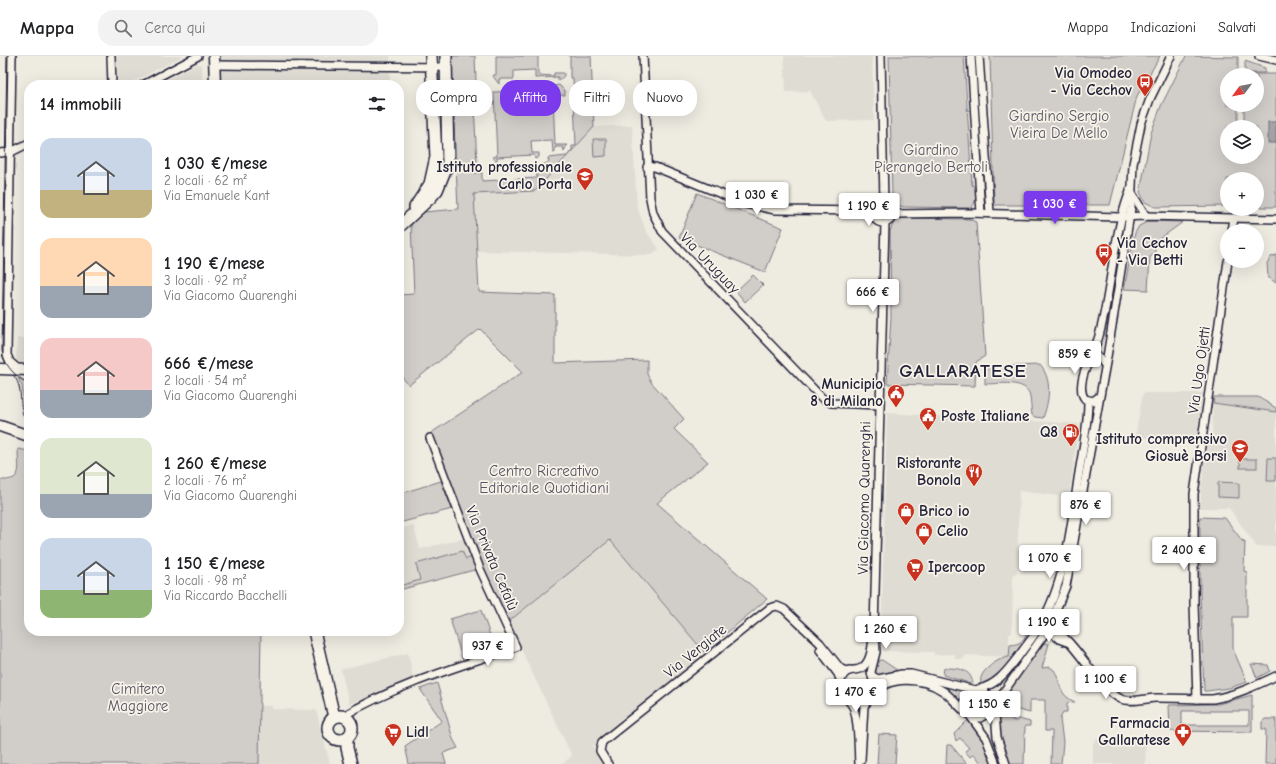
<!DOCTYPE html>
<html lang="it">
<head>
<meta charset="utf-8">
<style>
  :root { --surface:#fff; --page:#f2f2f2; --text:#202124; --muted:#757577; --line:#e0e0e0; --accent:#7c3aed }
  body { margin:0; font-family:"Comic Neue",sans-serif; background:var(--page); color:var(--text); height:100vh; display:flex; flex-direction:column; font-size:15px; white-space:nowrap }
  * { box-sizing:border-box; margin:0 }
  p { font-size:13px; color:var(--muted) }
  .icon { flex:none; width:22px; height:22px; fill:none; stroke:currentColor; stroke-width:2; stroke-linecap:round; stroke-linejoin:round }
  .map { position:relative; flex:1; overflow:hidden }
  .side { position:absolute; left:24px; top:24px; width:380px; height:556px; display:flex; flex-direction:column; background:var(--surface); border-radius:16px; box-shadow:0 4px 16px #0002 }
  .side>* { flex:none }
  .hud { position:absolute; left:416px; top:24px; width:380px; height:36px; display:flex; gap:8px }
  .needle { width:26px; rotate:238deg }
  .controls { position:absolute; left:1220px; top:12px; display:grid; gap:8px }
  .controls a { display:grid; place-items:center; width:44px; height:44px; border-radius:50%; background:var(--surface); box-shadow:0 4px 16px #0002; font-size:20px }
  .price { position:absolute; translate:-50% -34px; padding:0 9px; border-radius:4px; background:#fff; color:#222; font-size:13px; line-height:26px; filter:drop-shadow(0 1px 2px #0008) }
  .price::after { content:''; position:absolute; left:50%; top:24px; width:12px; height:9px; margin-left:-6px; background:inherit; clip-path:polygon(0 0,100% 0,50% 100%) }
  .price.current { background:var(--accent); color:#fff }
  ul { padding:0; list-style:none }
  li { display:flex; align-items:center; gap:12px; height:100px; padding:0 16px }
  li span { display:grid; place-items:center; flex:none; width:112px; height:80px; border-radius:12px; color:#555 }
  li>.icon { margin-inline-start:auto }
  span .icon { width:48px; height:48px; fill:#fffc; stroke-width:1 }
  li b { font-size:17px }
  h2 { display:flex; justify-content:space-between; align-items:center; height:48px; padding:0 16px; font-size:17px }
  .chip { padding:0 14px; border-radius:16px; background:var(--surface); box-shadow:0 4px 16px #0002; font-size:14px; line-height:36px }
  .chip.current { background:var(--accent); color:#fff }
  header { display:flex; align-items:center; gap:24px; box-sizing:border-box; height:56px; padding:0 20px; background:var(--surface); border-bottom:1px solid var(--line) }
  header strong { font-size:19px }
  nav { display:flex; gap:22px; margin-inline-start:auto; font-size:14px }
  .search { width:280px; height:36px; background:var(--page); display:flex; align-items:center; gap:10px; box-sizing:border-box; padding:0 14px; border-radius:16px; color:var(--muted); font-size:15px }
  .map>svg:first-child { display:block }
  .built { fill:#dfdcd4 }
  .green { fill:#d1cdc9; stroke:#7a7882; fill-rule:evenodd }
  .water { fill:#a6a3a6; stroke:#716f7b }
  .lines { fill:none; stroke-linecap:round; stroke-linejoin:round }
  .street-casing { stroke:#22223b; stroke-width:10 }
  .secondary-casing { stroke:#22223b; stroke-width:13 }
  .primary-casing { stroke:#22223b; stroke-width:14 }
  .street { stroke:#f7f3e8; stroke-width:7 }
  .secondary { stroke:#f7f3e8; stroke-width:10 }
  .primary { stroke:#f7f3e8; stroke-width:11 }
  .tram { stroke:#22223b; stroke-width:1 }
  .labels { text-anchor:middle; stroke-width:3.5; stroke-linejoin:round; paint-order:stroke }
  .poi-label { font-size:15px; font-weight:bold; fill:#22223b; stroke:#f7f3e8; text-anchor:end }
  .park-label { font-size:15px; fill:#575566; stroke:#f7f3e8 }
  .street-label { font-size:15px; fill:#22223b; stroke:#f7f3e8 }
  .district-label { font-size:19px; font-weight:bold; letter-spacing:1px; fill:#22223b; stroke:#f7f3e8 }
</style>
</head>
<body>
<header>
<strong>Mappa</strong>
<div class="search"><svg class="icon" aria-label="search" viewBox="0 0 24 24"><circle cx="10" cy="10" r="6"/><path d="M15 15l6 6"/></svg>Cerca qui</div>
<nav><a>Mappa</a><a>Indicazioni</a><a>Salvati</a></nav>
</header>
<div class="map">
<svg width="1276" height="708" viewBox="0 0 1276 708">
  <rect width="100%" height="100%" fill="#eeebe1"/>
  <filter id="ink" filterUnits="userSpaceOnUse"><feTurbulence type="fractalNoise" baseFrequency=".025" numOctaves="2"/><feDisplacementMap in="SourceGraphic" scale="8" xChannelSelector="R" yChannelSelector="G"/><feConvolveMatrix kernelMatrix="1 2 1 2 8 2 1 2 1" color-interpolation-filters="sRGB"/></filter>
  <g filter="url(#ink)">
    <!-- built -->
    <g class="built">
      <polygon points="117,0 183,0 127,29 118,29"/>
      <rect x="221" y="0" width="169" height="29"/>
      <polygon points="784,0 872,0 874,64 826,65 810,35 786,36"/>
      <polygon points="197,8 202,9 202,29 157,29"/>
      <polygon points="632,69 637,151 646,175 659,193 651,199 477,195 474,138 535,135 594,71"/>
      <polygon points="17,282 29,282 29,313 16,309"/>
      <polygon points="1143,337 1203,337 1196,382 1135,382"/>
      <polygon points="1213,347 1276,356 1276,490 1257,491 1229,452 1200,452 1201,435 1208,382 1212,381"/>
      <polygon points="887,357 979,363 993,365 1019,364 1079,368 1069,441 1019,435 1017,518 1013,518 1012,577 1009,578 1009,601 965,599 964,603 955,603 955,598 934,599 934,596 881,595"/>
      <polygon points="413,469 420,493 466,482 473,501 466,503 463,497 416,508 420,524 399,530 399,473"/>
      <polygon points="610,484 706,599 593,690 605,708 562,708 572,700 508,566"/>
      <polygon points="408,597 414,625 349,648 341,613"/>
      <polygon points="260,650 271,650 271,653 316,654 330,708 259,708"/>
      <polygon points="1097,683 1140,683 1146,690 1145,708 1093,708 1093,687"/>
    </g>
    <!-- green -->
    <g class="green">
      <polygon points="451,0 475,0 476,26 473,27 477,108 473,108 474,117 482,117 482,125 537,122 536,112 549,106 548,102 567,100 572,94 572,90 576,90 573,22 570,22 570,0 591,0 594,71 535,135 474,138 479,236 555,239 555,307 647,304 647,318 651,326 684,363 674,373 708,406 657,447 767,543 704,596 610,484 508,566 483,513 431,377 523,316 480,273 409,329 399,318 399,239 414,238 411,169 424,156 458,153"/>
      <polygon points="496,0 538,0 538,19 554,20 554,17 564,17 564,20 558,25 558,21 535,22 535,14 514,15 514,23 499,23 499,28 492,19 496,19"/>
      <path d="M889,0H964L972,129L975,131C976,139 977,146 971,152L903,151L893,147L892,141Z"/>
      <polygon points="990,0 1160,0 1137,40 1110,149 994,149"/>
      <polygon points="1186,0 1238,1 1238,19 1227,19 1227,49 1238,49 1238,71 1227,71 1227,101 1257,101 1257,71 1244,71 1244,49 1257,49 1257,19 1243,18 1276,18 1276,151 1257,151 1257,123 1227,123 1227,150 1155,151 1145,146 1140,136 1151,77 1161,50"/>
      <polygon points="1245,5 1265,12 1265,17 1245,17"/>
      <polygon points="559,29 565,35 565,39 553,40 555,89 567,89 564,95 563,91 555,91 555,96 553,96 552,84 531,85 532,97 539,97 539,101 535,103 534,99 497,101 497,105 492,101 497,100 494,36 554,34 554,30"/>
      <polygon points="593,83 606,83 606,100 594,101"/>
      <polygon points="697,137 783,172 765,216 679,182"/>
      <polygon points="901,162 969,163 976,166 985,300 976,306 975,330 887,328 891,261 890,175 894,166"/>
      <polygon points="1149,165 1183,166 1155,186 1155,197 1150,201 1148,234 1124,233 1135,177 1139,170"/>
      <polygon points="1276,199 1276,227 1268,221 1267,207 1271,201"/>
      <polygon points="753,219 763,229 745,246 736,235"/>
      <path d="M1040,309C1053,324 1049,345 1043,362L1035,361L1032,359C1031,353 1031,347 1030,340C1027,323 997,328 985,328V315L990,311Z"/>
      <polygon points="18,322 29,328 29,357 24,350 22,330"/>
      <polygon points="1214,341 1258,341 1276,352 1276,356 1213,347"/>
      <path d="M18,393L29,395V575H261L259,708H0V424C24,425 18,413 18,393Z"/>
      <polygon points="1268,402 1276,402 1276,425 1267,425"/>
      <rect x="1240" y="403" width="17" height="9"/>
      <polygon points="441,425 452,453 399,467 399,438"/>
      <polygon points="1218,426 1239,427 1239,442 1218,441"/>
      <polygon points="1200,461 1225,462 1243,486 1243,484 1245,486 1244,515 1247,516 1247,561 1233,561 1233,593 1247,626 1229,632 1207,635 1204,635 1200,537"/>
      <polygon points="462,495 466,503 473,501 478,513 399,534 399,530 420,524 416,508"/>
      <polygon points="481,554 495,593 463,605 450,563"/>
      <path d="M1041,557C1041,570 1008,610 997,620C992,624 987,627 981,629C981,626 980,622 982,619C986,611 1001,601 1009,601L1010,589C1029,588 1027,572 1029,558Z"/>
      <path d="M1044,587L1049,588L1042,612L1050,611L1054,614C1062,626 1057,638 1075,646L1067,647V656H1063L1060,663L1063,686L1061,708H1051L1052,675H1045V644H1030V657L1007,651L1008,649L1001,647L1040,590Z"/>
      <polygon points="882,604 897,614 896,616 879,620 875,618 877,605"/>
      <polygon points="1251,608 1268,609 1270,615 1257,622"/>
      <path d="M944,612C958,612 972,612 973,630L968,629L966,626L943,619Z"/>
      <polygon points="897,621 937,627 964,636 959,644 945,632 934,627 884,627 884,625"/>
      <polygon points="437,627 453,683 458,692 443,697 446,708 409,708 405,690 442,665 420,633"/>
      <path d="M1252,639V676L1170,675L1169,649L1218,648ZM1182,655H1249V669H1182Z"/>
      <polygon points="1006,659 1013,661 1012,664 1016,665 1019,663 1030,666 1030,670 1025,670 1024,708 1010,708 1009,706 1001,683 998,660 1005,662"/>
      <polygon points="1265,663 1276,663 1276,708 1265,708 1266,673 1262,673 1262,666"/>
      <polygon points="968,664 983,685 992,708 982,708 974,698 970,701 965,695 969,692 960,682 956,685 954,678"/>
      <polygon points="879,678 897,679 895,708 877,708"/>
      <polygon points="947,689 951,689 967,708 946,708"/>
    </g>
    <!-- water -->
    <rect class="water" x="1268" y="66" width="8" height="21"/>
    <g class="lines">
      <defs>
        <g id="street">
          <polyline points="12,0 7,299 10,306 18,313"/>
          <polyline points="111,0 112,29"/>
          <polyline points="643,0 650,142 653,157 662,175 822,342 831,347 879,349"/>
          <polyline points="881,0 884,147"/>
          <polyline points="971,0 981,157"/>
          <polyline points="979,0 990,157"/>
          <polyline points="1259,0 1276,4"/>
          <polyline points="215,9 446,11"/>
          <polyline points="143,29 198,0"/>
          <polyline points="0,97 11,96 29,87"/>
          <polyline points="647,111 655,111 746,148 775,154 873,155"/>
          <polyline points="1130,134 1146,160"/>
          <circle cx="883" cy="157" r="10"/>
          <polyline points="893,158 969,157 1120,161 1146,160 1276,163"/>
          <polyline points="1232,175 1234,162"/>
          <polyline points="1088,304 1093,301 1099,301 1104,308"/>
          <path d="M1099,341L1093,345L1085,343C1073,328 1095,295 1099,280C1112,233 1112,184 1129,138"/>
          <polyline points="1046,572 1059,583 1067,586"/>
          <path d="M1048,573C1071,574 1095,631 1121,643C1130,647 1147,642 1157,642C1176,642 1194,643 1213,643C1236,639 1255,630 1276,620"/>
          <polyline points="820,594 838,618 841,626"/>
          <polyline points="872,620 878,623 902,618 911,618 975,634"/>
          <path d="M979,633C997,629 1007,615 1018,601C1025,591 1033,582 1039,571C1065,528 1071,472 1078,423C1082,397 1088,371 1088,345"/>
          <path d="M872,640C888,618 923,622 943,635C955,643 965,662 980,662L990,656L992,648L990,640L979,633L971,635L964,646L965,654"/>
          <polyline points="1197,643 1194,547 1194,438 1228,205"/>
          <polyline points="992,650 1000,641 1048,573 1066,530 1107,301 1131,152 1133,108 1141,68 1150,43 1171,0"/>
          <polyline points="992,650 995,658 997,681 1006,708"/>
          <path d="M343,660C396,629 458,611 516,591L480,513L430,382"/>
          <polyline points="971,661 986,682 996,708"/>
          <polyline points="861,704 864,650 873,639 875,632 871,616 876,596 875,577"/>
          <polyline points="608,708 600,695 602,686 770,552 777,550 784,553 820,587 840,612 845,615 850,614"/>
          <path d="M859,708C858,690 859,670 854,653C850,642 836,638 841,624C846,610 856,617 863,611C873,603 872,584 874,573L885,167"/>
        </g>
        <g id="secondary">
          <polyline points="214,0 215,29"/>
          <polyline points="0,313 29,314"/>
          <polyline points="0,370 29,380"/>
        </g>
        <g id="primary">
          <polyline points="415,151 430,128 436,101 431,0"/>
          <polyline points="399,171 429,143 437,134 448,107 446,0"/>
          <polyline points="314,575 334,661"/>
          <circle cx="340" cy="672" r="12"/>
          <polyline points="347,681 347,692 351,708"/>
        </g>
      </defs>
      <!-- street casing -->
      <use href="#street" class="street-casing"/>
      <!-- secondary casing -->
      <use href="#secondary" class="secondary-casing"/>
      <!-- primary casing -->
      <use href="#primary" class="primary-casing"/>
      <!-- street -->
      <use href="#street" class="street"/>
      <!-- secondary -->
      <use href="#secondary" class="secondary"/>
      <!-- primary -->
      <use href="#primary" class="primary"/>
      <!-- tram -->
      <g class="tram">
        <path d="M7,0L2,294C3,308 16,322 29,327"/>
        <path d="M14,320C26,335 15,354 29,368"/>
      </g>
    </g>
  </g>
  <!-- icons -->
  <defs>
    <symbol id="bus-pin" viewBox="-11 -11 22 30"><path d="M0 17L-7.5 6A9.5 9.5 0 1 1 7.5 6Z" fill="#c8321e" stroke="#f7f3e8"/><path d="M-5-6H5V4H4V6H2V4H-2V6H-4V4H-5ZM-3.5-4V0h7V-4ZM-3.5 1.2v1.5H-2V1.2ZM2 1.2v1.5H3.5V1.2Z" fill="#fff"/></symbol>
    <symbol id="school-pin" viewBox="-11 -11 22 30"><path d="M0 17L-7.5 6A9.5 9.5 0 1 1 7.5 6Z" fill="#c8321e" stroke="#f7f3e8"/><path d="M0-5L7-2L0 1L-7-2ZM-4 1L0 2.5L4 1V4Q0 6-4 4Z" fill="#fff"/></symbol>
    <symbol id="civic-pin" viewBox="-11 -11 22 30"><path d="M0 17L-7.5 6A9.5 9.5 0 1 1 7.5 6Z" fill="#c8321e" stroke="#f7f3e8"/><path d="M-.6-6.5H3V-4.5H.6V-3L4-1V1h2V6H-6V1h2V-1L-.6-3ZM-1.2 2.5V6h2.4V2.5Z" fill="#fff"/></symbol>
    <symbol id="fuel-pin" viewBox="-11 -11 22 30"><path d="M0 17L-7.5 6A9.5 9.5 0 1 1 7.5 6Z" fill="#c8321e" stroke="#f7f3e8"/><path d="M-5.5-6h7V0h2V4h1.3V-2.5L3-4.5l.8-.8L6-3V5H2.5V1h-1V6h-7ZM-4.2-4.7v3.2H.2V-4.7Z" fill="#fff"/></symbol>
    <symbol id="restaurant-pin" viewBox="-11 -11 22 30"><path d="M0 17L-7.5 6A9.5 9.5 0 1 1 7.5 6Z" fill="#c8321e" stroke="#f7f3e8"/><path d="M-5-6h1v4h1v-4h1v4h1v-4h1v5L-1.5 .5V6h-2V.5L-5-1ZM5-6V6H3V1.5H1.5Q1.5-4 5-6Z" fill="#fff"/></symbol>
    <symbol id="shop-pin" viewBox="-11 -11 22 30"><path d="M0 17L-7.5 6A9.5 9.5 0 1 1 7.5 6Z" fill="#c8321e" stroke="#f7f3e8"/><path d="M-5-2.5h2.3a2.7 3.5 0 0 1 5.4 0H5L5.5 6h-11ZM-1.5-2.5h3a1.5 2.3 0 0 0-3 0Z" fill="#fff"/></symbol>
    <symbol id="supermarket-pin" viewBox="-11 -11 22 30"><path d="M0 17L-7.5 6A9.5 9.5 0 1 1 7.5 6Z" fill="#c8321e" stroke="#f7f3e8"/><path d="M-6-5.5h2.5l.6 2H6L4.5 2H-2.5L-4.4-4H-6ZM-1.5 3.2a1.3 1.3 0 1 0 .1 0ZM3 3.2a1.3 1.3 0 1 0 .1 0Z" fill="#fff"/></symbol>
    <symbol id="pharmacy-pin" viewBox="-11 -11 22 30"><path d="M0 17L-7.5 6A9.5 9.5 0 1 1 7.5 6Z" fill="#c8321e" stroke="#f7f3e8"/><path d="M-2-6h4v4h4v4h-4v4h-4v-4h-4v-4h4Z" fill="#fff"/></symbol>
  </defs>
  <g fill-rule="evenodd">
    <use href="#bus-pin" x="1135" y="16" width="20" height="27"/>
    <use href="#school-pin" x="575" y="110" width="20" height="27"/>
    <use href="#bus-pin" x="1094" y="186" width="20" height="27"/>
    <use href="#civic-pin" x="886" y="327" width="20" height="27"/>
    <use href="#civic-pin" x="918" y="350" width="20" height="27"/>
    <use href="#fuel-pin" x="1061" y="366" width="20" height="27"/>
    <use href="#school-pin" x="1230" y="382" width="20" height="27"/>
    <use href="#restaurant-pin" x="964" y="406" width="20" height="27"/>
    <use href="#shop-pin" x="896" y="445" width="20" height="27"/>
    <use href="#shop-pin" x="914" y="465" width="20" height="27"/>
    <use href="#supermarket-pin" x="905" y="501" width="20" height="27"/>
    <use href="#supermarket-pin" x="383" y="666" width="20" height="27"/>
    <use href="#pharmacy-pin" x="1173" y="666" width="20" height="27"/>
  </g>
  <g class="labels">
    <!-- poi labels -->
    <g class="poi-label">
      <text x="1132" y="22">Via Omodeo<tspan x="1132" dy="17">- Via Cechov</tspan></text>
      <text x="572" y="116">Istituto professionale<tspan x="572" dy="17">Carlo Porta</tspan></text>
      <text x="1117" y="192" text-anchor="start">Via Cechov<tspan x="1117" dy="17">- Via Betti</tspan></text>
      <text x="883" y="333">Municipio<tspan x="883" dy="17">8 di Milano</tspan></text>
      <text x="941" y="365" text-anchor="start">Poste Italiane</text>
      <text x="1058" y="381">Q8</text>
      <text x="1227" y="388">Istituto comprensivo<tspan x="1227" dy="17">Giosuè Borsi</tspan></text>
      <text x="961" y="412">Ristorante<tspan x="961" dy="17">Bonola</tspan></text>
      <text x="919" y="460" text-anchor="start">Brico io</text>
      <text x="937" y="480" text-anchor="start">Celio</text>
      <text x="928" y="516" text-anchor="start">Ipercoop</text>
      <text x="1170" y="672">Farmacia<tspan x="1170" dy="17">Gallaratese</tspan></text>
      <text x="406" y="681" text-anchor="start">Lidl</text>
    </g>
    <!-- park labels -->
    <g class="park-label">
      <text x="1059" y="65">Giardino Sergio<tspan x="1059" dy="17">Vieira De Mello</tspan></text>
      <text x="931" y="99">Giardino<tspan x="931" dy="17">Pierangelo Bertoli</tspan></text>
      <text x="544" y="420">Centro Ricreativo<tspan x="544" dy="17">Editoriale Quotidiani</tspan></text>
      <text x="138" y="638">Cimitero<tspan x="138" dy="17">Maggiore</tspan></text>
    </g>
    <!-- street labels -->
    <g class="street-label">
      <text transform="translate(710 207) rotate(46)" y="5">Via Uruguay</text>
      <text transform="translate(1199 314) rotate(-82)" y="5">Via Ugo Ojetti</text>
      <text transform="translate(864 442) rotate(-89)" y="5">Via Giacomo Quarenghi</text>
      <text transform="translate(492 502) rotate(67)" y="5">Via Privata Cefalù</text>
      <text transform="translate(695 595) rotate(-39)" y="5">Via Vergiate</text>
    </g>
    <!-- district labels -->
    <g class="district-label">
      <text x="963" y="321">GALLARATESE</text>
    </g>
  </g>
</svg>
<div class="controls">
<a><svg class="needle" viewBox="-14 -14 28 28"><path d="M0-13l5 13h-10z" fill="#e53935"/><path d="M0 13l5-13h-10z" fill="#757577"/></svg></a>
<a><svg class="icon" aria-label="layers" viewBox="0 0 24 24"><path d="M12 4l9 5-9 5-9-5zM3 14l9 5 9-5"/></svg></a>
<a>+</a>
<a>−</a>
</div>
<b class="price" style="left:757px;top:160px">1 030 €</b>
<b class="price current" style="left:1055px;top:169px">1 030 €</b>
<b class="price" style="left:869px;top:171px">1 190 €</b>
<b class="price" style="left:873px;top:257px">666 €</b>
<b class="price" style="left:1075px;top:319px">859 €</b>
<b class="price" style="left:1086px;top:470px">876 €</b>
<b class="price" style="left:1184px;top:515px">2 400 €</b>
<b class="price" style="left:1050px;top:523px">1 070 €</b>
<b class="price" style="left:1049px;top:587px">1 190 €</b>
<b class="price" style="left:886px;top:594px">1 260 €</b>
<b class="price" style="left:488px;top:611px">937 €</b>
<b class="price" style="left:1106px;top:644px">1 100 €</b>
<b class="price" style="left:856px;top:657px">1 470 €</b>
<b class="price" style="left:990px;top:669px">1 150 €</b>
<div class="hud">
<a class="chip">Compra</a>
<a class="chip current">Affitta</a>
<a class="chip">Filtri</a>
<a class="chip">Nuovo</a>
</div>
<section class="side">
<h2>14 immobili<svg class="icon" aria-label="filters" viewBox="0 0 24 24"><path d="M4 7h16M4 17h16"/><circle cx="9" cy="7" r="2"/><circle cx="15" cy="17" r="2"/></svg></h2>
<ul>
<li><span style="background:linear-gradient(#c9d6e8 65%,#c2b280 0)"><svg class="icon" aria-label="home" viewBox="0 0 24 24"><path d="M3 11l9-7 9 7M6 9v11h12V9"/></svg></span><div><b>1 030 €/mese</b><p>2 locali · 62 m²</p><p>Via Emanuele Kant</p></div></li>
<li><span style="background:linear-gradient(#ffd9b3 60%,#9aa5b1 0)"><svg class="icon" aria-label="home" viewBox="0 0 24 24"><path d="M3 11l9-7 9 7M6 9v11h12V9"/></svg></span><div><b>1 190 €/mese</b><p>3 locali · 92 m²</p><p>Via Giacomo Quarenghi</p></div></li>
<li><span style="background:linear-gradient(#f6c9c9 65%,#9aa5b1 0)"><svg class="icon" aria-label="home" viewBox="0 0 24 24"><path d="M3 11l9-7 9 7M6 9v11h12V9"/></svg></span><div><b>666 €/mese</b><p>2 locali · 54 m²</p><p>Via Giacomo Quarenghi</p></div></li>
<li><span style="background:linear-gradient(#dfe7d0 70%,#9aa5b1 0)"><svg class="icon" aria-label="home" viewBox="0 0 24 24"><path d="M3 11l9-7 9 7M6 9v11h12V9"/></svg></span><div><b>1 260 €/mese</b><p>2 locali · 76 m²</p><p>Via Giacomo Quarenghi</p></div></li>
<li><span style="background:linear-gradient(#c9d6e8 65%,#8fb573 0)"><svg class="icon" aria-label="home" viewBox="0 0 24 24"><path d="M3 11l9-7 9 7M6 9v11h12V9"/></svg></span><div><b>1 150 €/mese</b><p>3 locali · 98 m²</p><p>Via Riccardo Bacchelli</p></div></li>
</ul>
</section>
</div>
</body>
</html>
